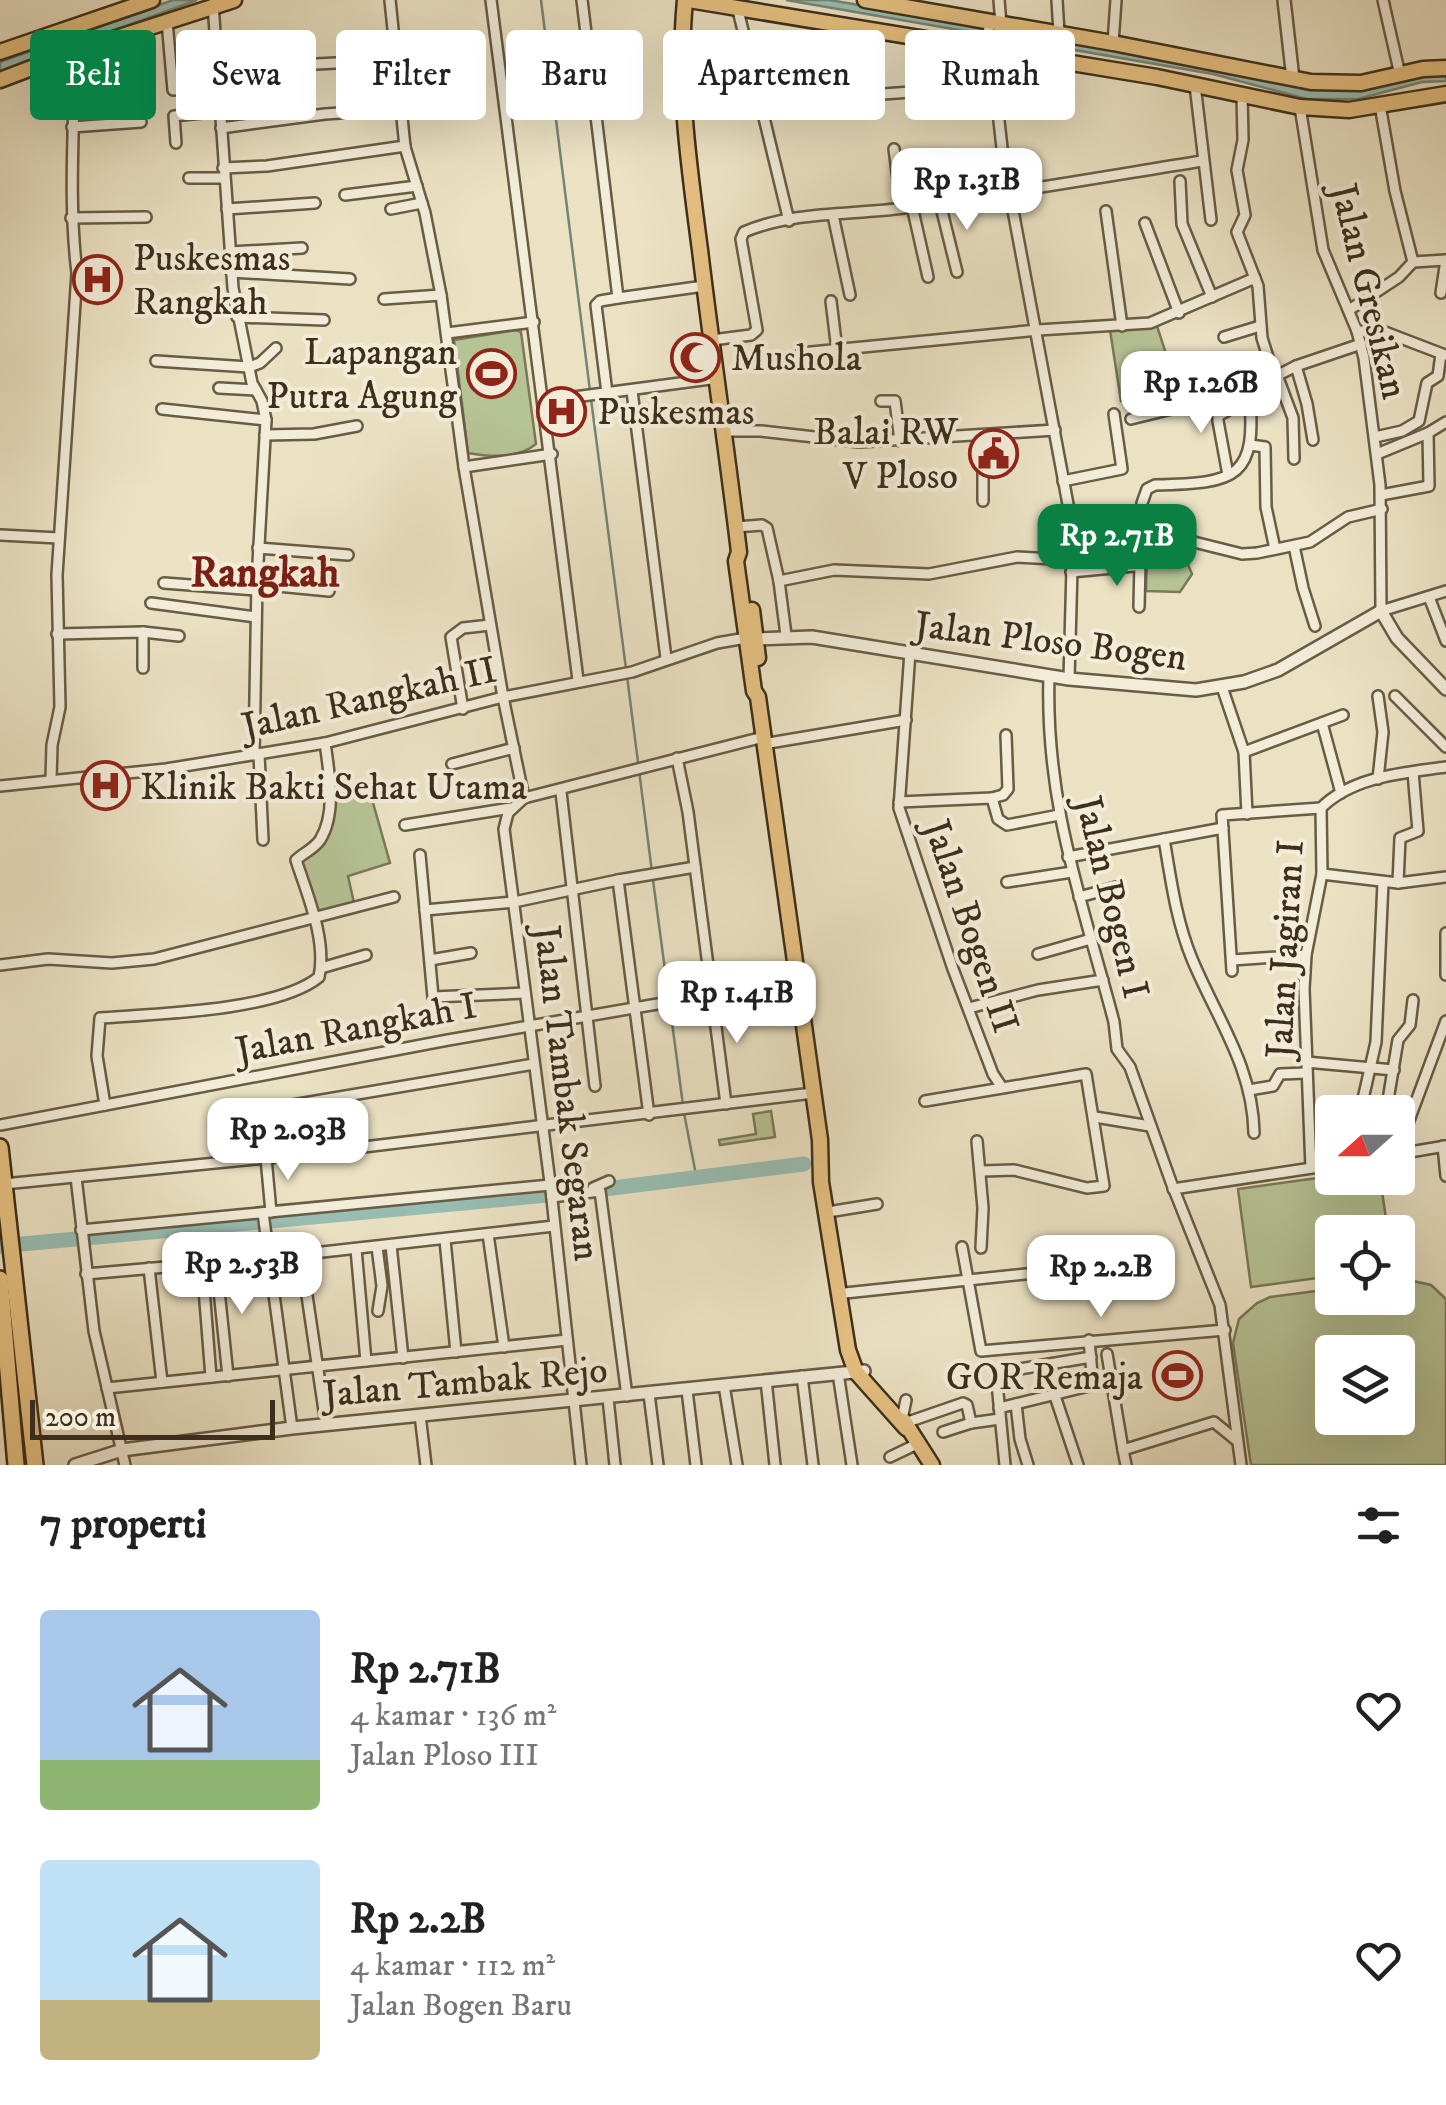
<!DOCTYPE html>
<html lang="id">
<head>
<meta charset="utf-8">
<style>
  :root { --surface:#fff; --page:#f6f6f6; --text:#222; --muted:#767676; --accent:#0b8043 }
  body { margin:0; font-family:"IM FELL DW Pica",serif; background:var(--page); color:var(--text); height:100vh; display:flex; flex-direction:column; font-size:38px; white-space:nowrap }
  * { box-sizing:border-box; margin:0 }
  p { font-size:32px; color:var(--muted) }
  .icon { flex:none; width:55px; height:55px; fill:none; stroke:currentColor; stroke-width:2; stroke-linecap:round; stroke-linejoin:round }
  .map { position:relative; height:1465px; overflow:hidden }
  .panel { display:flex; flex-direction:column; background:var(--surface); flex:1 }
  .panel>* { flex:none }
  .top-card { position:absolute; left:30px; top:30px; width:1388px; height:90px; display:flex; gap:20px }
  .needle { width:65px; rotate:249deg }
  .buttons { position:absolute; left:1315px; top:1095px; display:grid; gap:20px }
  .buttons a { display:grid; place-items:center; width:100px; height:100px; border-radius:10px; background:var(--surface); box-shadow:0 10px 40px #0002; font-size:50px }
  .scale { position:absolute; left:30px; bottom:25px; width:245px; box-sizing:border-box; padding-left:10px; border:5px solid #3d2f1b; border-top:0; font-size:28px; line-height:35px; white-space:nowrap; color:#3d2f1b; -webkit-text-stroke:8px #f2ecd9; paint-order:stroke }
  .price { position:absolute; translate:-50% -85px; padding:0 22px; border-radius:20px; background:#fff; color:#222; font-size:32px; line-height:65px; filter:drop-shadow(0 2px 5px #0008) }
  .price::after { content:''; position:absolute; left:50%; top:60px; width:30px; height:22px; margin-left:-15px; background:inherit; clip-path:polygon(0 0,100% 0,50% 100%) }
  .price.current { background:var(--accent); color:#fff }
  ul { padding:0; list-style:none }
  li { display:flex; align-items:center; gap:30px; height:250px; padding:0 40px }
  li span { display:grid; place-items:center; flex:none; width:280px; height:200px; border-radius:10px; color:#555 }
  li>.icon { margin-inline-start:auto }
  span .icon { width:120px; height:120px; fill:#fffc; stroke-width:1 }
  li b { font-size:42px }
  h2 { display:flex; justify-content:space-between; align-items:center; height:120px; padding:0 40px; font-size:42px }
  .chip { padding:0 35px; border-radius:10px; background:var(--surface); box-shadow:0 10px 40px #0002; font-size:35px; line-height:90px }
  .chip.current { background:var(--accent); color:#fff }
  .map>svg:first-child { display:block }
  .green { fill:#b6c395; stroke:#7a7958; stroke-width:2.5; fill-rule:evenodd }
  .water { fill:#98beb3; stroke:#748576; stroke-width:2.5 }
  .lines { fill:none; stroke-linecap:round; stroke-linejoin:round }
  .stream { stroke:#748576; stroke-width:2.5 }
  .river { stroke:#98beb3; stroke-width:15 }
  .minor-casing { stroke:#685c45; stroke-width:14 }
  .tertiary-casing { stroke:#685c45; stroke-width:16 }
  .primary-casing { stroke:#3d2f1b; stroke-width:19 }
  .trunk-casing { stroke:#3d2f1b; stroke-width:20 }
  .minor { stroke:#f2ecd9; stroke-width:9 }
  .tertiary { stroke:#f2ecd9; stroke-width:11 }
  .primary { stroke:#e6c182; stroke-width:14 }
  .trunk { stroke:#e6c182; stroke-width:15 }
  .labels { text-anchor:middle; stroke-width:8; stroke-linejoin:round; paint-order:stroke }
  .poi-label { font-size:38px; fill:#3d2f1b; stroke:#f2ecd9; text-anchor:start }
  .street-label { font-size:38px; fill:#3d2f1b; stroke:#f2ecd9 }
  .quarter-label { font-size:42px; font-weight:bold; fill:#7a1f14; stroke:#f2ecd9 }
</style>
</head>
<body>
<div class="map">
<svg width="1446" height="1465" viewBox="0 0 1446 1465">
  <rect width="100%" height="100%" fill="#ebe2c4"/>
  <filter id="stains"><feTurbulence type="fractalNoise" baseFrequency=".002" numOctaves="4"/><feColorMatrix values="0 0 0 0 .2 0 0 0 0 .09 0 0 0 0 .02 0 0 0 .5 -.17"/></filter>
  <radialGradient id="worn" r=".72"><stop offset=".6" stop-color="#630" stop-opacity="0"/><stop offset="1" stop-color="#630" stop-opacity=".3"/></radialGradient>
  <!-- green -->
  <g class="green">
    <polygon points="1157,326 1168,360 1172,359 1178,368 1167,377 1171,384 1121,401 1110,330"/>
    <path d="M516,330L521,332L536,444C518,459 491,457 468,453L454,340Z"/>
    <path d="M1178,541L1192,574L1180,592L1146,591C1147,558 1144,551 1178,541Z"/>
    <polygon points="368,785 390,863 348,876 354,903 316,916 299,859 314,850 333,796"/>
    <polygon points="771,1111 775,1137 720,1145 719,1140 756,1134 753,1114"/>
    <polygon points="1332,1176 1380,1178 1388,1232 1332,1232 1332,1276 1251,1287 1238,1189"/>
    <path d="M1404,1279L1431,1285L1446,1299V1465H1251L1233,1343L1239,1319L1257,1303L1270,1297L1332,1289V1298H1398V1280ZM1332,1352H1398V1418H1332Z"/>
  </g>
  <!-- water -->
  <g class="water">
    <polygon points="173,0 197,0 0,72 0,62"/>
    <polygon points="786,0 829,0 1024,32 1222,69 1308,90 1371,89 1419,74 1446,72 1446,81 1422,82 1358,99 1307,99 1213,74"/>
  </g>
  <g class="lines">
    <!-- stream -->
    <g class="stream">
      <polyline points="541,0 590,391"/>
      <polyline points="591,399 626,669"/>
      <polyline points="627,676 652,872"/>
      <polyline points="653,880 683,1105"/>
      <polyline points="684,1113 696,1175"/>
    </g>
    <!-- river -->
    <polyline class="river" points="0,1246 581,1192 804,1164"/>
    <defs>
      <g id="minor">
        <polyline points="390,0 405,147 425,213 441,295 464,467 503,697 524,798"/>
        <polyline points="491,0 578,680"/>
        <polyline points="582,0 618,298 704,286"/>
        <polyline points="999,0 1001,24"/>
        <polyline points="1057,0 1059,33"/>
        <polyline points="1383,0 1400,75"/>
        <polyline points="213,4 233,288 252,383 262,401 266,420 257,581 254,755"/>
        <polyline points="737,6 789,221"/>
        <polyline points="167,21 173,90 218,86"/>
        <polyline points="988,22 1003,157 1073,531 1069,679"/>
        <polyline points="141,30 147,88"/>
        <polyline points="1113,43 1116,0"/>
        <polyline points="316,64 397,60"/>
        <polyline points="1195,85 1211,220"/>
        <polyline points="1242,94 1243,140 1237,170 1245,215 1237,232 1258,286 1262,338 1274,376"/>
        <polyline points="758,103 994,86"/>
        <polyline points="1300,107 1323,250 1357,331 1364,358 1380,485 1381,611 1446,591"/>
        <polyline points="72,127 141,122"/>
        <polyline points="221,128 325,114 401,109"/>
        <polyline points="176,143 174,116 220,111"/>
        <polyline points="894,149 902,208"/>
        <polyline points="223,168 267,166 405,146"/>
        <polyline points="189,178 224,178"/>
        <polyline points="1180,181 1182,224 1212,297"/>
        <polyline points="345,195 417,186"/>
        <polyline points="940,203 957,272"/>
        <polyline points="912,206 928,277"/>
        <polyline points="227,209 315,203"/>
        <polyline points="391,209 422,203"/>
        <polyline points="1106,211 1122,326"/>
        <polyline points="833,215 850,295"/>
        <polyline points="71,218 146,217"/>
        <polyline points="1145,223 1179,313"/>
        <polyline points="230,252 302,248"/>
        <polyline points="1413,262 1446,260"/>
        <polyline points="231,272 350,279"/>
        <polyline points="1441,293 1446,260"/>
        <polyline points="384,299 441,295"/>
        <polyline points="831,301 837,350"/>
        <polyline points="1349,310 1399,277 1413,262 1395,191 1380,105"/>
        <polyline points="237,317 324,320"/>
        <polyline points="1357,331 1385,332 1445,355"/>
        <polyline points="447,333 534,322"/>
        <polyline points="1224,337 1260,326"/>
        <path d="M712,340L751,335L757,330L741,239L744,232C792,211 853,215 904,208C1004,194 1103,177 1202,161"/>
        <polyline points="801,353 1038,330 1150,323 1255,278"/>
        <polyline points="156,361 249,367 260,363 276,348"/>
        <polyline points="1296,366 1307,404 1313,440"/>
        <polyline points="1277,375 1293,418 1294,459"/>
        <polyline points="219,388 256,390"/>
        <polyline points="632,391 666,658"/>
        <polyline points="607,393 596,305 600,301 618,298"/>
        <polyline points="544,401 718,378"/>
        <polyline points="881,401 895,401 900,441"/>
        <polyline points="162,409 266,420"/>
        <polyline points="1131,419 1249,390"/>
        <polyline points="725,431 761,431 859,442 1055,430"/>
        <polyline points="265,435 314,434 357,426"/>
        <polyline points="1375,437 1402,431 1419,421 1427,383 1438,376 1441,354"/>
        <polyline points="1250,445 1265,447 1266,507 1275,549"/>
        <polyline points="1377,454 1428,433 1446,422"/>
        <polyline points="464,467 552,454"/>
        <polyline points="1228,475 1218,421 1218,416 1234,407 1231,393"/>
        <polyline points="1063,481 1122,469 1114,414"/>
        <polyline points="1381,495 1429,486 1428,433"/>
        <polyline points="983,501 983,437"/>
        <polyline points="736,527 762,525 767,528 779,581 786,635"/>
        <polyline points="0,535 59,538"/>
        <polyline points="1294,546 1303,588 1315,626"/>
        <polyline points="258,548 348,555"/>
        <path d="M1146,551L1142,503L1147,489L1155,485C1237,483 1258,479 1249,390L1296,366L1361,344"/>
        <polyline points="1071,572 1134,566 1146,551 1165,540 1190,541 1242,554 1257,553 1310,542 1348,517 1382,509"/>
        <polyline points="779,581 834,570 929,574 1017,557 1072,560"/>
        <polyline points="164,583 256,590"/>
        <polyline points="257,584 329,591"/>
        <polyline points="1429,597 1446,641"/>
        <polyline points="151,603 256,617"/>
        <polyline points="1139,607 1140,561"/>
        <polyline points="57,634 143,632 179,636"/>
        <polyline points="910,652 899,808 953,969 993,1074 1001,1086"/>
        <polyline points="143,668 143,632"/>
        <path d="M1049,676C1045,804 1082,900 1114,1022L1117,1049L1130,1067L1171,1182L1220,1305L1241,1465"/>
        <polyline points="1222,687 1244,752 1247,814"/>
        <polyline points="1378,696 1383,732 1378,779"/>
        <polyline points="1395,696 1446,747"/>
        <polyline points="463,709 451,637 463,628 490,625"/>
        <polyline points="1322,723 1341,793"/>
        <polyline points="763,744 906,720"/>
        <polyline points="1244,752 1343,715"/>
        <polyline points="259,754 263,840"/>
        <polyline points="677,758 688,812 726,1104"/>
        <polyline points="452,764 514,748"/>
        <path d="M51,779L52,745L60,707L57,575L77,273C67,191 76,110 75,28"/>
        <polyline points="0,786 166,769 325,743 503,697 632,672 717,643 746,638"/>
        <polyline points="561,792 595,1086"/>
        <polyline points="524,798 508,813 504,829 551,1190 581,1465"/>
        <polyline points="524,798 763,737"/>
        <polyline points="992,798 1003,795 1008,789 1006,735"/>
        <polyline points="899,802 992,798 998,819 1007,825 1059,815"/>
        <polyline points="405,825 511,808"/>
        <path d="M1164,839C1171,880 1176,920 1192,959C1216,1017 1253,1067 1254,1133"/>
        <polyline points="420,855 433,997 525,993"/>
        <polyline points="1068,857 1223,828"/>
        <polyline points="1322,874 1398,883 1446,877"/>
        <polyline points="1007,882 1072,872"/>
        <polyline points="1398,883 1400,838 1418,831 1413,772"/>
        <polyline points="1079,897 1116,887"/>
        <polyline points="425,910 514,902 618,880"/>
        <polyline points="1446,933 1446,975"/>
        <polyline points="1038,954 1091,939"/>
        <polyline points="430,960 471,953"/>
        <polyline points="1232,960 1306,955"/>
        <polyline points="0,965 48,959 112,963 154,959 394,897"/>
        <polyline points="321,968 366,955"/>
        <polyline points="1232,971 1222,815 1321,808"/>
        <polyline points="969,1008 1038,990 1103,980"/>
        <polyline points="1306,1062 1394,1070"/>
        <polyline points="1249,1090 1273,1086 1280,1074 1306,1073"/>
        <polyline points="925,1101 1086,1074 1104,1186 1087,1188 1014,1170 982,1171"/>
        <path d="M105,1105L97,1056L100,1018C155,1014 278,1011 319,977C327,940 307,894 296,860C303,853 314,849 320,840C337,813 329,772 325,743"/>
        <polyline points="257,1111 534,1064"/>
        <polyline points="1360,1112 1376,1042 1383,882"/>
        <polyline points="1386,1112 1398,1040 1410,1025 1413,1000"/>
        <polyline points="649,1115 618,880 695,867"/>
        <polyline points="1095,1117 1150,1126"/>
        <polyline points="0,1125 448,1040 797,980"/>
        <polyline points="977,1141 983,1208 981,1248"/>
        <polyline points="1443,1146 1446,1176"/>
        <polyline points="1398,1150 1446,1021"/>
        <polyline points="1398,1154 1446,1146"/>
        <polyline points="266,1158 271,1212"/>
        <path d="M1311,1168L1304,989L1306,955L1322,874L1321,808C1353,776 1404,773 1446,767"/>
        <polyline points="76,1177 94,1331 125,1465"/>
        <polyline points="4,1184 297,1155 813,1093"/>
        <polyline points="593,1188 609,1181"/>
        <polyline points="1173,1189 1332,1165"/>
        <polyline points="552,1197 600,1191 627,1396"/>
        <polyline points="834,1211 877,1204"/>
        <polyline points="263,1213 292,1428"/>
        <polyline points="81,1230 550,1185"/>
        <polyline points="488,1234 504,1347"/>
        <polyline points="445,1240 456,1352"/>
        <polyline points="391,1245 403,1358"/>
        <polyline points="377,1247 382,1286 378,1311"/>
        <polyline points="962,1247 981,1351 1225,1330"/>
        <polyline points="356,1249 366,1361"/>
        <polyline points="301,1255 326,1424"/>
        <polyline points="216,1262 228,1376"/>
        <polyline points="202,1264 211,1377"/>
        <polyline points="149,1268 162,1382"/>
        <polyline points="86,1274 269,1258 554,1226"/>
        <polyline points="845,1293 1054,1271"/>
        <polyline points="1107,1354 1123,1450 1214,1422 1236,1440"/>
        <polyline points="838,1373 852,1465"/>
        <polyline points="802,1376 813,1465"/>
        <polyline points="766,1380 775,1465"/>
        <polyline points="724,1385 737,1465"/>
        <polyline points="107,1388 567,1340"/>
        <polyline points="687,1390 696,1465"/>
        <polyline points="649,1394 658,1465"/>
        <polyline points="1055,1396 1078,1465"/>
        <polyline points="608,1398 615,1465"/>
        <polyline points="1016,1404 1020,1439 1028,1465"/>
        <polyline points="999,1408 1093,1385 1089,1340"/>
        <polyline points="420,1415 426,1465"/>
        <polyline points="902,1419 906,1400"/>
        <polyline points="905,1423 963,1403 967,1405 971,1423"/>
        <polyline points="943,1432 971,1423 1000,1419"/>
        <polyline points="1123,1450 1126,1465"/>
        <polyline points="890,1457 917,1444"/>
        <polyline points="1005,1465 996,1373 1091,1357"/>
      </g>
      <g id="tertiary">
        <polyline points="1284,0 1293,79"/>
        <polyline points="756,639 812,637 1069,679 1196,690 1244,682 1278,670 1381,611 1397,638 1446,689"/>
        <polyline points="75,1465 122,1450 292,1428 864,1371"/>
      </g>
      <g id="primary">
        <path d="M685,0C677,85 689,166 700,250C712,351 727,451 739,552L736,561L754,691L758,697L820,1140L821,1182L848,1350L856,1372L906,1428"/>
        <polyline points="689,0 1157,77 1300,107 1349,110 1446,94"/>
        <polyline points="865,0 1113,43 1311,82 1361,83 1423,69 1446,68"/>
        <polyline points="0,52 152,0"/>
        <polyline points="0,80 76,51 234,0"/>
        <polyline points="752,610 758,658"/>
        <polyline points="904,1421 932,1465"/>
      </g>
      <g id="trunk">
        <polyline points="0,1147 35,1465"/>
        <polyline points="0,1279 16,1465"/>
      </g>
    </defs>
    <!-- minor casing -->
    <use href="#minor" class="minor-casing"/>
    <!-- tertiary casing -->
    <use href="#tertiary" class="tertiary-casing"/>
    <!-- primary casing -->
    <use href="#primary" class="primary-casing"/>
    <!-- trunk casing -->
    <use href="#trunk" class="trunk-casing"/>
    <!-- minor -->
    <use href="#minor" class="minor"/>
    <!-- tertiary -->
    <use href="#tertiary" class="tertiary"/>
    <!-- primary -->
    <use href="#primary" class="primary"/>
    <!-- trunk -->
    <use href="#trunk" class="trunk"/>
  </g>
  <!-- icons -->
  <defs>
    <symbol id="hospital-ring" viewBox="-11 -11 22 22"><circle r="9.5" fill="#f2ecd9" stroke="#8f2418" stroke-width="1.5"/><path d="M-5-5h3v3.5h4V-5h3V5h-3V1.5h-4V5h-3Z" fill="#8f2418"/></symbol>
    <symbol id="mosque-ring" viewBox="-11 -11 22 22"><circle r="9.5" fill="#f2ecd9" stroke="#8f2418" stroke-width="1.5"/><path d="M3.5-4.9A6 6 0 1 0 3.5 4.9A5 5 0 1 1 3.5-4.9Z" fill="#8f2418"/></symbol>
    <symbol id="stadium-ring" viewBox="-11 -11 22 22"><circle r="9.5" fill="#f2ecd9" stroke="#8f2418" stroke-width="1.5"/><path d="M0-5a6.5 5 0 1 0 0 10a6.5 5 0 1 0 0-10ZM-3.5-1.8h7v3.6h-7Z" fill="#8f2418"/></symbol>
    <symbol id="civic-ring" viewBox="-11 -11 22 22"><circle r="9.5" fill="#f2ecd9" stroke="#8f2418" stroke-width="1.5"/><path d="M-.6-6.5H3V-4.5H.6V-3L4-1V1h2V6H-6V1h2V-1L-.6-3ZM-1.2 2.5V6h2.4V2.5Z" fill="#8f2418"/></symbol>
  </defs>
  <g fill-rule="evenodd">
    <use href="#hospital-ring" x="70" y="252" width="55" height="55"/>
    <use href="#mosque-ring" x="668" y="330" width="55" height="55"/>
    <use href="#stadium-ring" x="464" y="346" width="55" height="55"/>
    <use href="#hospital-ring" x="534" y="384" width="55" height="55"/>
    <use href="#civic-ring" x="966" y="426" width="55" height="55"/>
    <use href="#hospital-ring" x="78" y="758" width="55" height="55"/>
    <use href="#stadium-ring" x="1150" y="1348" width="55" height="55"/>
  </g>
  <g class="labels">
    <!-- poi labels -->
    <g class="poi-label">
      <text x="133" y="270">Puskesmas<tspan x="133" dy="44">Rangkah</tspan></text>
      <text x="457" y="364" text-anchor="end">Lapangan<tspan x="457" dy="44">Putra Agung</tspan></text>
      <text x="731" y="370">Mushola</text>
      <text x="597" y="424">Puskesmas</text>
      <text x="958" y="444" text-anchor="end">Balai RW<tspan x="958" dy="44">V Ploso</tspan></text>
      <text x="140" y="799">Klinik Bakti Sehat Utama</text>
      <text x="1143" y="1389" text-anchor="end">GOR Remaja</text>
    </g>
    <!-- street labels -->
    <g class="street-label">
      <text transform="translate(1370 291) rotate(76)" y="13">Jalan Gresikan</text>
      <text transform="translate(1051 640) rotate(7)" y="13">Jalan Ploso Bogen</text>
      <text transform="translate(369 697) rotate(-13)" y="13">Jalan Rangkah II</text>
      <text transform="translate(1113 897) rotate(76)" y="13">Jalan Bogen I</text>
      <text transform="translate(972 926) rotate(71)" y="13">Jalan Bogen II</text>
      <text transform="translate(1284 949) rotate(-87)" y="13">Jalan Jagiran I</text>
      <text transform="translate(356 1027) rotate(-11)" y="13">Jalan Rangkah I</text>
      <text transform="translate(568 1093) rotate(83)" y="13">Jalan Tambak Segaran</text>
      <text transform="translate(465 1381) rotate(-5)" y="13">Jalan Tambak Rejo</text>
    </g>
    <!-- quarter labels -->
    <g class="quarter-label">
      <text x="265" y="586">Rangkah</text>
    </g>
  </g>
  <rect width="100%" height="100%" filter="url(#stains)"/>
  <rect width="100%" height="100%" fill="url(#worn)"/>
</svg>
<div class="buttons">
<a><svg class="needle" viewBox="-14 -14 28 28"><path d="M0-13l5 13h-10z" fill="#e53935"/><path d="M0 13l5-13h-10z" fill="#767676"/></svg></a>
<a><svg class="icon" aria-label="locate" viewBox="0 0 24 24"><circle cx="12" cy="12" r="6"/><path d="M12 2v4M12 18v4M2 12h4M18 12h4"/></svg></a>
<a><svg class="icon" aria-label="layers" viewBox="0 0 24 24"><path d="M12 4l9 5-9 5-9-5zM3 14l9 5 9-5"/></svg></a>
</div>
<div class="scale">200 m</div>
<b class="price" style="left:967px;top:233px">Rp 1.31B</b>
<b class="price" style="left:1201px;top:436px">Rp 1.26B</b>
<b class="price current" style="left:1117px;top:589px">Rp 2.71B</b>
<b class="price" style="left:737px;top:1046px">Rp 1.41B</b>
<b class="price" style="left:288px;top:1183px">Rp 2.03B</b>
<b class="price" style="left:242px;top:1317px">Rp 2.53B</b>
<b class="price" style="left:1101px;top:1320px">Rp 2.2B</b>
<div class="top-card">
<a class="chip current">Beli</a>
<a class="chip">Sewa</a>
<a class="chip">Filter</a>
<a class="chip">Baru</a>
<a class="chip">Apartemen</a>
<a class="chip">Rumah</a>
</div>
</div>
<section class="panel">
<h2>7 properti<svg class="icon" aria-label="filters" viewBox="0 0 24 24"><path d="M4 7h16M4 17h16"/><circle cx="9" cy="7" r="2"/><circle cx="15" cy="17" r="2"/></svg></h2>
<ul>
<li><span style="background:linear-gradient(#a9c7e8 75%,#8fb573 0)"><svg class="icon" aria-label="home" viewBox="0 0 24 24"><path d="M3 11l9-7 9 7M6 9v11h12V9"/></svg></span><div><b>Rp 2.71B</b><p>4 kamar · 136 m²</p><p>Jalan Ploso III</p></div><svg class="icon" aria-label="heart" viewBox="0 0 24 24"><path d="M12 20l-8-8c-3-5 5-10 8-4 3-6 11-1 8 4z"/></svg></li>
<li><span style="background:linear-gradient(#bfe0f5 70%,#c2b280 0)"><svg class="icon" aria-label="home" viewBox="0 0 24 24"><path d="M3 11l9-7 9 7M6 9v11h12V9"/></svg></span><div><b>Rp 2.2B</b><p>4 kamar · 112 m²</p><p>Jalan Bogen Baru</p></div><svg class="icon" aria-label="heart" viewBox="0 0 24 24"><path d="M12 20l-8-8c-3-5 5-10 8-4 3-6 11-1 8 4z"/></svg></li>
</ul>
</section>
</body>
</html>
